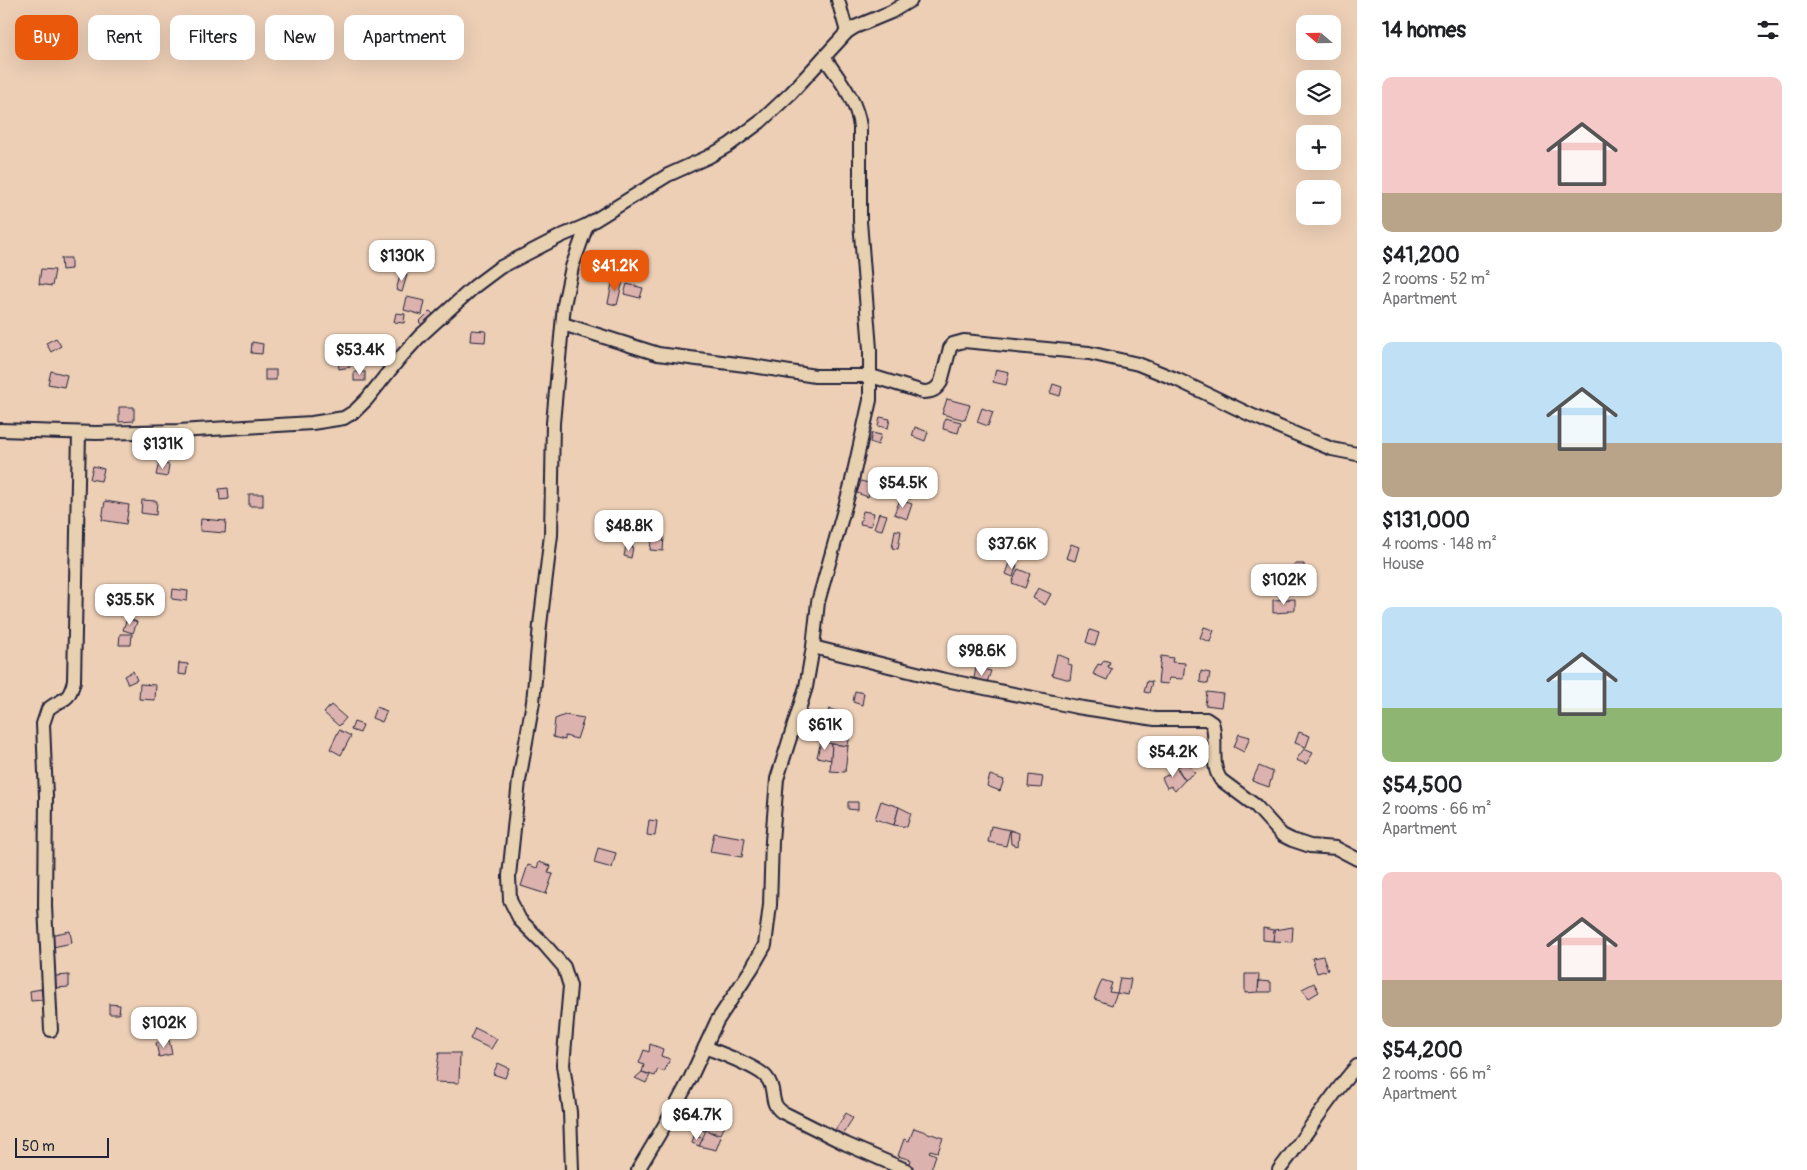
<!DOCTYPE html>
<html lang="en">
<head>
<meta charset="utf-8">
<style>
  :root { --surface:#fff; --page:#f2f2f2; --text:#202124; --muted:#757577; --accent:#ea580c }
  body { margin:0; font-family:Pangolin,sans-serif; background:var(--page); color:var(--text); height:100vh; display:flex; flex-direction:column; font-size:19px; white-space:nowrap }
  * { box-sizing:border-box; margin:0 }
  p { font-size:16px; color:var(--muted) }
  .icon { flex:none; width:28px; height:28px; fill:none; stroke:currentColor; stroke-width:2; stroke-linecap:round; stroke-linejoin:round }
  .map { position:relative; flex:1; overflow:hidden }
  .sheet { display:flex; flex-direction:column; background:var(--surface); width:450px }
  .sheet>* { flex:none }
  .top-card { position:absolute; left:15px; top:15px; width:475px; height:45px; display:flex; gap:10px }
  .needle { width:32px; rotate:290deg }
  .tools { position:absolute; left:1296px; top:15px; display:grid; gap:10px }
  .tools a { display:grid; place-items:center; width:45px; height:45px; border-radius:10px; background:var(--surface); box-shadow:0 5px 20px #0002; font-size:25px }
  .scale { position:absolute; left:15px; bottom:12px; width:94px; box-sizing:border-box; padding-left:5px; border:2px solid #22223b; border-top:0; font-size:14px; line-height:18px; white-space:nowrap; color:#22223b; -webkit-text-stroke:4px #e8d1b1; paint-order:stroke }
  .price { position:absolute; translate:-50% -42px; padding:0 11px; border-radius:10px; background:#fff; color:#222; font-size:16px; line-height:32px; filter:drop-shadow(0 1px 2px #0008) }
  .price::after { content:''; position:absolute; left:50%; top:30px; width:15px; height:11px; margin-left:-8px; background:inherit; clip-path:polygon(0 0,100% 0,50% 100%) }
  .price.on { background:var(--accent); color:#fff }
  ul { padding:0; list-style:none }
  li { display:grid; align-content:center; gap:10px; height:265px; padding:0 25px }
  li span { display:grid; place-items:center; height:155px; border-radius:10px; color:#555 }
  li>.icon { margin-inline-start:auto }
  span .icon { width:90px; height:90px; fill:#fffc; stroke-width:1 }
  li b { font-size:21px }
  h2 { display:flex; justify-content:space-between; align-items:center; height:60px; padding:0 25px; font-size:21px }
  .pill { padding:0 18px; border-radius:10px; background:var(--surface); box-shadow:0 5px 20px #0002; font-size:18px; line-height:45px }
  .pill.on { background:var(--accent); color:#fff }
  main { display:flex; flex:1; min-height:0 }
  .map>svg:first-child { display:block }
  .building { fill:#dcb2ae; stroke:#22223b }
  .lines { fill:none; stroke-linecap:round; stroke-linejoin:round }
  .minor-casing { stroke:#22223b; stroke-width:16 }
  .minor { stroke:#e8d1b1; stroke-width:12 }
</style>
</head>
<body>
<main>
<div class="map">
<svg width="1357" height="1170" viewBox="0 0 1357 1170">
  <rect width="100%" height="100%" fill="#edcfb6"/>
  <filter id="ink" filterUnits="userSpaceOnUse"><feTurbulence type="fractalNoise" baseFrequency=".02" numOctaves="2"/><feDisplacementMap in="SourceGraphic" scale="10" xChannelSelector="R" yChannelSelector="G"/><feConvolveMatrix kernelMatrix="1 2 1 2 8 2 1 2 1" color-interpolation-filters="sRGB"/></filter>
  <g filter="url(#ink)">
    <!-- building -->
    <g class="building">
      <polygon points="61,258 71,258 71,269 62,270"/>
      <polygon points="41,269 55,270 52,286 39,284"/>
      <polygon points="401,273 407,275 402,292 396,290"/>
      <polygon points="613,279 623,281 617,305 608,303"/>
      <polygon points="627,284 643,288 640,298 624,294"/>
      <polygon points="407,297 425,301 422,315 404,310"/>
      <polygon points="430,311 436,317 426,328 419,322"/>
      <polygon points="396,313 405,314 404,323 394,322"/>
      <polygon points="471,330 486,331 485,342 470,341"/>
      <polygon points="56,338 61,346 51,352 46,343"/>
      <polygon points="252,342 263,344 262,354 251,353"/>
      <polygon points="348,357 350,367 339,369 338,359"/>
      <polygon points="996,369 1009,372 1006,385 993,382"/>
      <rect x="265" y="370" width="11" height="10"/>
      <polygon points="51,371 67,375 64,387 48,384"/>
      <rect x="354" y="372" width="11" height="9"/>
      <polygon points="1053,384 1062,387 1060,396 1050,393"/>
      <polygon points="947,399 970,405 965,420 942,414"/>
      <polygon points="119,407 134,407 134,421 119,422"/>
      <polygon points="982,408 993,412 988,426 977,422"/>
      <polygon points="880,417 890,419 888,428 878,426"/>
      <polygon points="945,418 961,422 958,433 943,429"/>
      <polygon points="915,427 928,432 925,441 912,436"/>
      <polygon points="872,433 881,435 878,445 870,442"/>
      <polygon points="159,463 169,465 167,477 156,475"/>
      <polygon points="93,466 104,469 101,481 90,479"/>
      <polygon points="861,481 872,484 868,497 857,493"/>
      <polygon points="904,487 913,490 911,499 902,496"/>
      <polygon points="228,488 229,499 220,500 219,489"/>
      <rect x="249" y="494" width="14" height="12"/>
      <polygon points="142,500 157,501 156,515 141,513"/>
      <polygon points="900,500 912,504 907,519 894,514"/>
      <polygon points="105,501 129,505 126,524 102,520"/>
      <polygon points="863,511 874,513 871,526 860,524"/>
      <polygon points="879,513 887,515 882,530 874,528"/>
      <polygon points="201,519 226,521 225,533 200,531"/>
      <polygon points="895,530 901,531 898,549 892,548"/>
      <polygon points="652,535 664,536 663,551 650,550"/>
      <polygon points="1071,544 1079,547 1075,561 1066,558"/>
      <polygon points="626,546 633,547 631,558 624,556"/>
      <polygon points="1010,563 1017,565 1013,577 1006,574"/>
      <polygon points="1294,564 1304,564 1304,578 1294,577"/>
      <polygon points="1018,569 1030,574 1025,588 1012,583"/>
      <polygon points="1038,588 1051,594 1045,605 1033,598"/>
      <polygon points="173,589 188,591 187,601 172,599"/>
      <polygon points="1295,599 1295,610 1288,610 1288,612 1273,613 1273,600"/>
      <polygon points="127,618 137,622 133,633 123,630"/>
      <polygon points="1204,627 1214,630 1210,642 1200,638"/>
      <polygon points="1090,630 1099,633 1095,646 1086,642"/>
      <polygon points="120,634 132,634 131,645 119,645"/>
      <polygon points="1057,654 1069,659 1067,664 1072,665 1070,680 1052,675"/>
      <polygon points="1161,656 1173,658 1172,662 1185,663 1183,679 1169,678 1168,684 1158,683"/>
      <polygon points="1104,660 1110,662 1108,667 1112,669 1107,680 1093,674 1098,664 1101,665"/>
      <polygon points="179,663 188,664 186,675 178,674"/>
      <polygon points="976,668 991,671 986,685 973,683"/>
      <polygon points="133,671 137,680 128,684 124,676"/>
      <polygon points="1201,671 1210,673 1208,684 1200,682"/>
      <polygon points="1147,681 1152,682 1149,693 1144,692"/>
      <polygon points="140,684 156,685 155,700 139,699"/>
      <polygon points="855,691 864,693 862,705 853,702"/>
      <polygon points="1207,692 1223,694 1221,707 1205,705"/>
      <polygon points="331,705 346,718 339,726 324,713"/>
      <polygon points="376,707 387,711 382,722 372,718"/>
      <polygon points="829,709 846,714 843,725 851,727 848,746 832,744 804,737 808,724 813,725 816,715 827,717"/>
      <polygon points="565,715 584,718 577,739 565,736 565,740 553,737 555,719"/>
      <polygon points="354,722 363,725 360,733 351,730"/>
      <polygon points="339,730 351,736 341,755 330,749"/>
      <polygon points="1299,732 1310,736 1306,747 1295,743"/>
      <polygon points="1239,734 1250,737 1244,752 1234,747"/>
      <polygon points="821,741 832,744 831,760 817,757"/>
      <polygon points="832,744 848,746 845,772 830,771"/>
      <polygon points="1304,749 1313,753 1306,764 1296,760"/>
      <polygon points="1187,762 1195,773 1185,780 1177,767"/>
      <polygon points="1173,763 1185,780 1175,791 1171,786 1167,788 1162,778 1171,773 1166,768"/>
      <polygon points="1259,766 1273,772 1269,787 1252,781"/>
      <polygon points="990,775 1004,780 1000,791 987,786"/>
      <polygon points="1029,775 1043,777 1041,788 1028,787"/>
      <polygon points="881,801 899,807 894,825 875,819"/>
      <polygon points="848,802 858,802 858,810 848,809"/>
      <polygon points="899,807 911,813 907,827 894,825"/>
      <polygon points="649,820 657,821 655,836 647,835"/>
      <polygon points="991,826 1010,830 1006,846 988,842"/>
      <polygon points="1010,830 1019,833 1018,846 1011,844"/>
      <polygon points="714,833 745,838 742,857 710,852"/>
      <polygon points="598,848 616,853 612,868 594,863"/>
      <polygon points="539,862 551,866 548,873 553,874 546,894 521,886 528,865 537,868"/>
      <polygon points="1293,927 1292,942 1273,941 1274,930"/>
      <polygon points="1263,928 1274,930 1273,941 1263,940"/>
      <polygon points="70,931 72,943 53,947 50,935"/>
      <polygon points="1323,956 1328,970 1317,973 1312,958"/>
      <polygon points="1245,974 1259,974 1258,992 1245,993"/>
      <polygon points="69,975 69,987 56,988 55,976"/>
      <polygon points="1120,978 1131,979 1128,995 1117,993"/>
      <polygon points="1102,980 1112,983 1109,992 1117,993 1112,1005 1094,999"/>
      <polygon points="1259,981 1271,982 1271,992 1258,992"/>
      <polygon points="1314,983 1319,992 1309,998 1302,989"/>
      <polygon points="41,989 43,1000 31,1001 30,991"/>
      <polygon points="109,1004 120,1005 119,1014 109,1014"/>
      <polygon points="475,1028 497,1039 491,1049 470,1039"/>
      <polygon points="169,1040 172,1054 159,1057 156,1043"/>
      <polygon points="650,1044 663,1049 661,1056 670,1059 664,1072 658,1069 655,1076 642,1072 644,1065 639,1063 644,1050 649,1052"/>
      <polygon points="439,1053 460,1053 459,1083 435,1082"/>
      <polygon points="498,1063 509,1068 505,1078 493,1074"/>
      <polygon points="642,1072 650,1075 646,1083 635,1078"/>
      <polygon points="705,1106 727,1121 721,1134 696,1129"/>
      <polygon points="846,1113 853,1118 842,1135 835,1130"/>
      <polygon points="914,1128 943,1138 938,1152 930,1150 929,1152 936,1155 931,1170 915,1170 909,1168 911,1160 898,1156 904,1139 909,1141"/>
      <polygon points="706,1130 721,1137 716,1150 699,1146"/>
      <polygon points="694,1136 703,1138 699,1146 692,1143"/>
    </g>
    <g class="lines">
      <defs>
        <g id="minor">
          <polyline points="838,0 847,32"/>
          <path d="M563,324L658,354L753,366L815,376H871L923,392C932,392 936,390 941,382L950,348L953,344L964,341L1089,353L1138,364L1178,380L1251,415L1310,440L1332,449L1357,454"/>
          <polyline points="0,430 96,433 179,431 312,423 344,418 355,411 367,399 399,359 420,336 475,286 499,268 561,236 587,225 668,175 708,157 729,145 760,122 791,93 847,32 855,27 891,12 911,0"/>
          <path d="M813,647L941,679L1077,707L1155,719H1206L1212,723L1213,726C1217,744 1210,765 1221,780L1256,806L1282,835L1292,840L1310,846L1336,848L1357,859"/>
          <path d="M51,1030L45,906L46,796L43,724L48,709C63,697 68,704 74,681L79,433"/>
          <path d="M705,1047C719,1053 759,1067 767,1078C777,1090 768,1102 782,1112L846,1144L906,1170"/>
          <polyline points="572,1170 570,1112 563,1065 570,986 564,967 544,944 520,920 510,900 509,876 519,781 533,702 540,625 551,535 553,423 564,305 572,267 587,225"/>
          <path d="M638,1170L673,1111L690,1079L717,1021L752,968L765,945L770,905L772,841L777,779L806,687L813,647L818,602L851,485L870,400V349L860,221V127C857,100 839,79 824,57"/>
          <path d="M1279,1170C1306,1136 1328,1098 1357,1066"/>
        </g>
      </defs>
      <!-- minor casing -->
      <use href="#minor" class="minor-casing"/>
      <!-- minor -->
      <use href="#minor" class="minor"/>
    </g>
  </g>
</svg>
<div class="tools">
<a><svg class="needle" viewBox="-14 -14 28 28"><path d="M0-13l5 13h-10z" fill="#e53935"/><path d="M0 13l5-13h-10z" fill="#757577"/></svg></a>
<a><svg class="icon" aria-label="layers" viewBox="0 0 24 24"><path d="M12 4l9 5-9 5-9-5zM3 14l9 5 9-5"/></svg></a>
<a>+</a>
<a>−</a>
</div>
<div class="scale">50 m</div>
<b class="price" style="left:402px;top:282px">$130K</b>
<b class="price on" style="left:615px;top:292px">$41.2K</b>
<b class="price" style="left:360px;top:376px">$53.4K</b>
<b class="price" style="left:163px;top:470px">$131K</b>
<b class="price" style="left:903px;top:509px">$54.5K</b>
<b class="price" style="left:629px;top:552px">$48.8K</b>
<b class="price" style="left:1012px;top:570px">$37.6K</b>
<b class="price" style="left:1284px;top:606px">$102K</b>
<b class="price" style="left:130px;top:626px">$35.5K</b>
<b class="price" style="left:982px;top:677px">$98.6K</b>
<b class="price" style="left:825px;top:751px">$61K</b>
<b class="price" style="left:1173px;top:778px">$54.2K</b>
<b class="price" style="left:164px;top:1049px">$102K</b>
<b class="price" style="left:697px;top:1141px">$64.7K</b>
<div class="top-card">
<a class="pill on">Buy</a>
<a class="pill">Rent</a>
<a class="pill">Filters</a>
<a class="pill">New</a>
<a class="pill">Apartment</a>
</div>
</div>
<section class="sheet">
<h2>14 homes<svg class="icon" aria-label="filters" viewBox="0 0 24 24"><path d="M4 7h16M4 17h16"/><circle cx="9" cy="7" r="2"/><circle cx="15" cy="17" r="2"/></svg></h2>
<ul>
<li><span style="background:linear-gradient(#f6c9c9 75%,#b9a48a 0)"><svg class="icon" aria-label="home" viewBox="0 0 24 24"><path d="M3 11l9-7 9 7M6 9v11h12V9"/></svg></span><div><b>$41,200</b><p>2 rooms · 52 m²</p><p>Apartment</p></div></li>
<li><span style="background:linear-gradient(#bfe0f5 65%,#b9a48a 0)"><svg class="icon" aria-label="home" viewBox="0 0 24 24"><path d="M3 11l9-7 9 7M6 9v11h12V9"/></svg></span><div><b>$131,000</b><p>4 rooms · 148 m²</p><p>House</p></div></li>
<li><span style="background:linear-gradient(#bfe0f5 65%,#8fb573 0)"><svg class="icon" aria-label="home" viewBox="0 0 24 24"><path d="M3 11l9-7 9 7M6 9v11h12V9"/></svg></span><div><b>$54,500</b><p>2 rooms · 66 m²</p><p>Apartment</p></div></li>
<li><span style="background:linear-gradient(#f6c9c9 70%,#b9a48a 0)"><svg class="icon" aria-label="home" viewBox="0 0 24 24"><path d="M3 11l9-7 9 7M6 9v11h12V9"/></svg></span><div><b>$54,200</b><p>2 rooms · 66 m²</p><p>Apartment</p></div></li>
</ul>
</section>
</main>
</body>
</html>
